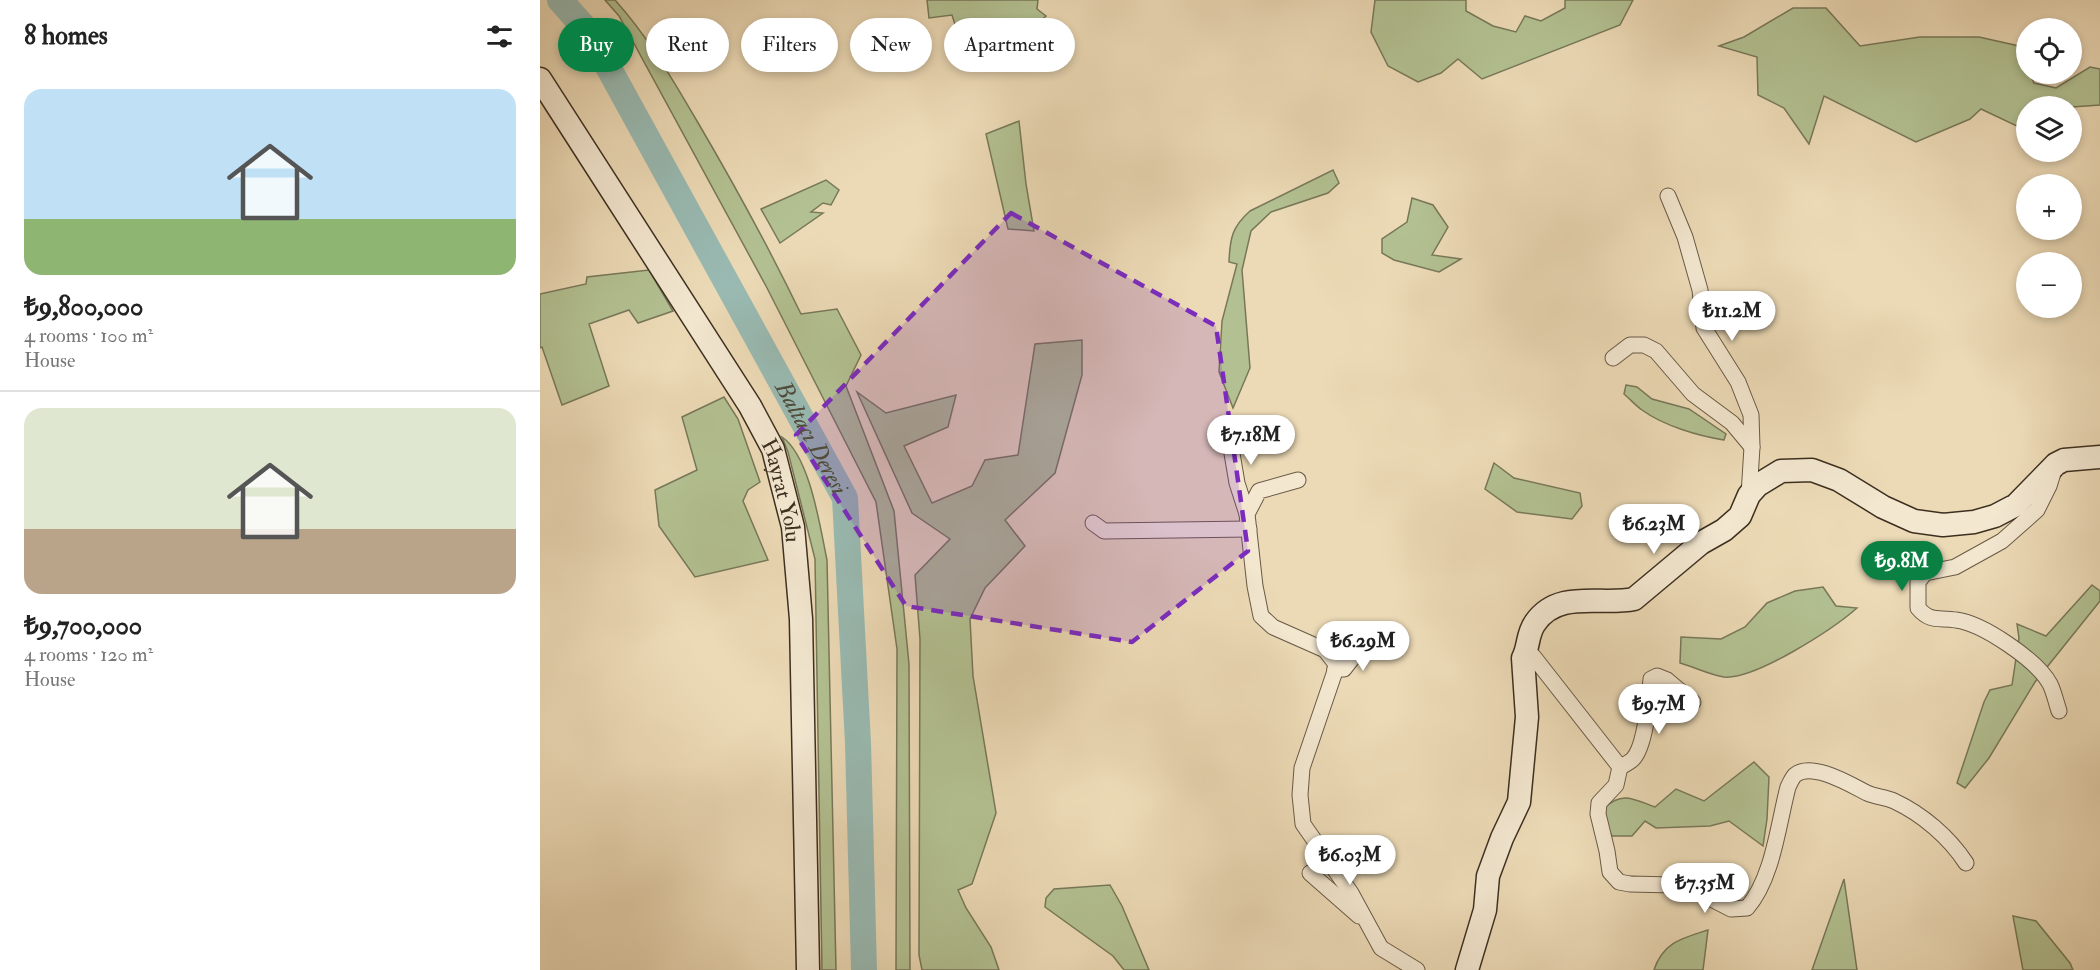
<!DOCTYPE html>
<html lang="en">
<head>
<meta charset="utf-8">
<style>
  :root { --surface:#fff; --page:#f2f2f2; --text:#222; --muted:#767676; --line:#e0e0e0; --accent:#0b8043 }
  body { margin:0; font-family:"IM FELL Double Pica",serif; background:var(--page); color:var(--text); height:100vh; display:flex; flex-direction:column; font-size:22px; white-space:nowrap }
  * { box-sizing:border-box; margin:0 }
  p { font-size:20px; color:var(--muted) }
  .icon { flex:none; width:33px; height:33px; fill:none; stroke:currentColor; stroke-width:2; stroke-linecap:round; stroke-linejoin:round }
  .map { position:relative; flex:1; overflow:hidden }
  .drawer { display:flex; flex-direction:column; background:var(--surface); width:540px }
  .drawer>* { flex:none }
  .banner { position:absolute; left:18px; top:18px; width:570px; height:54px; display:flex; gap:12px }
  .buttons { position:absolute; left:1476px; top:18px; display:grid; gap:12px }
  .buttons a { display:grid; place-items:center; width:66px; height:66px; border-radius:50%; background:var(--surface); box-shadow:0 3px 9px #0003; font-size:30px }
  .price { position:absolute; translate:-50% -51px; padding:0 14px; border-radius:21px; background:#fff; color:#222; font-size:20px; line-height:39px; filter:drop-shadow(0 2px 3px #0008) }
  .price::after { content:''; position:absolute; left:50%; top:36px; width:18px; height:14px; margin-left:-9px; background:inherit; clip-path:polygon(0 0,100% 0,50% 100%) }
  .price.on { background:var(--accent); color:#fff }
  ul { padding:0; list-style:none }
  li { display:grid; align-content:center; gap:12px; height:318px; padding:0 24px }
  li+li { border-top:2px solid var(--line) }
  li span { display:grid; place-items:center; height:186px; border-radius:18px; color:#555 }
  li>.icon { margin-inline-start:auto }
  span .icon { width:108px; height:108px; fill:#fffc; stroke-width:1 }
  li b { font-size:26px }
  h2 { display:flex; justify-content:space-between; align-items:center; height:72px; padding:0 24px; font-size:26px }
  .pill { padding:0 21px; border-radius:27px; background:var(--surface); box-shadow:0 3px 9px #0003; font-size:21px; line-height:54px }
  .pill.on { background:var(--accent); color:#fff }
  main { display:flex; flex:1; min-height:0 }
  .map>svg:first-child { display:block }
  .green { fill:#b3c192; stroke:#787859; stroke-width:1.5 }
  .lines { fill:none; stroke-linecap:round; stroke-linejoin:round }
  .river { stroke:#99bab2; stroke-width:26 }
  .street-casing { stroke:#695a46; stroke-width:17 }
  .secondary-casing { stroke:#3d2f20; stroke-width:25 }
  .street { stroke:#f3e7d0; stroke-width:15 }
  .secondary { stroke:#f3e7d0; stroke-width:22 }
  .marked { fill:#7b2cbf; fill-opacity:0.2; stroke:#7b2cbf; stroke-width:4.5; stroke-dasharray:12 8; stroke-linejoin:round }
  .labels { text-anchor:middle; stroke-width:4.5; stroke-linejoin:round; paint-order:stroke }
  .street-label { font-size:22px; fill:#3d2f20; stroke:#f3e7d0 }
  .water-label { font-size:24px; font-style:italic; fill:#4f4b3d; stroke:#f3e7d0 }
</style>
</head>
<body>
<main>
<section class="drawer">
<h2>8 homes<svg class="icon" aria-label="filters" viewBox="0 0 24 24"><path d="M4 7h16M4 17h16"/><circle cx="9" cy="7" r="2"/><circle cx="15" cy="17" r="2"/></svg></h2>
<ul>
<li><span style="background:linear-gradient(#bfe0f5 70%,#8fb573 0)"><svg class="icon" aria-label="home" viewBox="0 0 24 24"><path d="M3 11l9-7 9 7M6 9v11h12V9"/></svg></span><div><b>₺9,800,000</b><p>4 rooms · 100 m²</p><p>House</p></div></li>
<li><span style="background:linear-gradient(#dfe7d0 65%,#b9a48a 0)"><svg class="icon" aria-label="home" viewBox="0 0 24 24"><path d="M3 11l9-7 9 7M6 9v11h12V9"/></svg></span><div><b>₺9,700,000</b><p>4 rooms · 120 m²</p><p>House</p></div></li>
</ul>
</section>
<div class="map">
<svg width="1560" height="970" viewBox="0 0 1560 970">
  <rect width="100%" height="100%" fill="#ecdab6"/>
  <filter id="stains"><feTurbulence type="fractalNoise" baseFrequency=".00333" numOctaves="4"/><feColorMatrix values="0 0 0 0 .2 0 0 0 0 .09 0 0 0 0 .02 0 0 0 .5 -.17"/></filter>
  <radialGradient id="worn" r=".72"><stop offset=".6" stop-color="#630" stop-opacity="0"/><stop offset="1" stop-color="#630" stop-opacity=".3"/></radialGradient>
  <!-- green -->
  <g class="green">
    <path d="M65,0H75C109,38 131,77 157,121C194,184 229,248 261,314L297,309L321,355L306,386L354,511L369,664L370,970H356L357,649L336,502L226,286L79,16Z"/>
    <polygon points="387,0 498,0 497,9 506,16 472,47 424,53 412,15 389,18"/>
    <polygon points="835,0 926,0 926,11 953,26 976,32 985,16 1001,21 1025,8 1025,0 1093,0 1080,25 942,79 918,59 901,73 878,82 848,66 831,32"/>
    <polygon points="1253,8 1286,8 1320,46 1380,37 1439,37 1479,46 1486,65 1486,74 1490,74 1494,83 1516,88 1550,67 1560,69 1560,105 1532,107 1486,106 1486,127 1483,129 1441,109 1430,119 1376,142 1284,96 1269,144 1244,108 1218,95 1217,57 1179,46 1204,37"/>
    <polygon points="479,121 486,184 494,231 468,229 446,134"/>
    <path d="M793,170L799,183L788,193L731,212L711,231L702,270L710,368L693,408L679,372L682,321L697,264L689,262C690,238 692,227 710,211Z"/>
    <polygon points="286,180 299,190 291,205 283,203 271,212 283,213 240,243 221,209"/>
    <polygon points="872,198 893,205 908,227 892,255 921,259 899,272 854,260 842,253 842,239 867,222"/>
    <polygon points="109,270 133,311 98,323 89,310 49,324 69,386 22,405 2,347 0,348 0,294 46,284 47,277"/>
    <polygon points="542,340 542,375 515,473 465,520 485,546 445,588 430,619 433,676 456,813 432,884 418,890 426,908 451,947 459,970 382,970 379,955 380,639 375,575 410,539 372,513 317,392 346,413 416,395 408,427 364,446 392,503 432,486 445,460 478,455 495,344"/>
    <path d="M1086,385L1097,387L1112,399L1149,409L1186,434L1184,440C1159,436 1124,426 1102,410C1096,406 1090,399 1084,394Z"/>
    <polygon points="184,397 198,419 220,482 208,490 203,501 228,560 155,577 119,526 115,490 157,470 142,417"/>
    <path d="M242,437C270,456 280,527 287,560L296,970H282L275,559L248,452Z"/>
    <polygon points="954,463 974,478 1040,493 1042,506 1032,519 977,512 945,489"/>
    <polygon points="1552,585 1560,591 1560,601 1495,682 1449,758 1425,788 1417,783 1444,702 1450,690 1472,685 1479,638 1477,624 1506,636"/>
    <path d="M1283,587L1296,606L1317,608C1293,629 1215,680 1184,677C1170,675 1154,667 1140,663L1141,637L1181,639L1205,627L1227,603L1255,591Z"/>
    <path d="M1214,762L1229,777L1227,819L1223,846L1189,821L1170,826L1116,828L1105,821L1092,836H1072L1064,820V808C1083,791 1093,799 1115,807L1136,789L1164,801Z"/>
    <polygon points="1304,879 1317,970 1272,970"/>
    <polygon points="570,885 582,906 609,970 584,970 573,956 505,907 506,898 514,889"/>
    <polygon points="1473,916 1496,921 1530,963 1533,970 1483,970"/>
    <path d="M1168,930L1163,970H1114C1123,942 1143,938 1168,930Z"/>
  </g>
  <g class="lines">
    <!-- river -->
    <path class="river" id="s1" d="M20,0L50,34L305,498L318,743L324,970"/>
    <defs>
      <g id="street">
        <polyline points="1128,196 1145,237 1160,290 1164,328 1198,382 1211,415 1212,447 1209,495"/>
        <polyline points="1073,358 1090,345 1104,345 1116,351 1153,394 1192,423 1212,447"/>
        <polyline points="687,424 697,483 707,514"/>
        <path d="M1514,470L1509,486L1497,510L1462,541L1415,567L1385,573L1378,582V608C1391,623 1399,617 1416,620C1442,623 1497,660 1510,684C1514,692 1516,702 1519,711"/>
        <polyline points="758,480 719,491 707,514 715,586 721,616 733,627 785,650 796,664 794,674 762,768 760,795 763,824 811,893 841,948 877,970"/>
        <polyline points="553,523 564,531 709,529"/>
        <path d="M986,652L993,656L1080,767L1076,785L1059,803L1058,814L1067,851L1070,872L1079,882L1090,884L1133,885L1158,892L1191,909L1207,908C1233,878 1238,825 1248,787C1250,783 1252,778 1255,775C1272,761 1311,785 1327,793C1336,797 1345,797 1354,801C1382,814 1409,837 1426,863"/>
        <polyline points="795,669 804,669 811,660 821,636"/>
        <path d="M1080,767C1084,765 1089,763 1093,759C1106,745 1109,699 1111,679L1117,676L1127,680L1153,702"/>
        <polyline points="770,873 819,916"/>
      </g>
      <g id="secondary">
        <path id="s2" d="M0,79L210,406L233,449L253,527L261,619L268,970"/>
        <path d="M927,970L945,910L948,876L962,838L979,802L987,717L983,658C989,647 987,634 995,623C1018,589 1061,606 1094,599L1161,543L1184,530L1200,516L1209,495L1218,485L1241,471L1272,470L1299,480L1343,507L1374,521L1403,525L1434,522L1455,516L1476,505L1516,464L1524,460L1560,457"/>
      </g>
    </defs>
    <!-- street casing -->
    <use href="#street" class="street-casing"/>
    <!-- secondary casing -->
    <use href="#secondary" class="secondary-casing"/>
    <!-- street -->
    <use href="#street" class="street"/>
    <!-- secondary -->
    <use href="#secondary" class="secondary"/>
  </g>
  <!-- marked area -->
  <path class="marked" d="M471,213L676,326L708,551L592,642L366,606L256,435Z"/>
  <g class="labels">
    <!-- street labels -->
    <g class="street-label">
      <text dy="8" stroke="none"><textPath href="#s2" startOffset="480">Hayrat Yolu</textPath></text>
    </g>
    <!-- water labels -->
    <g class="water-label">
      <text dy="8" stroke="none"><textPath href="#s1" startOffset="506">Baltacı Deresi</textPath></text>
    </g>
  </g>
  <rect width="100%" height="100%" filter="url(#stains)"/>
  <rect width="100%" height="100%" fill="url(#worn)"/>
</svg>
<div class="buttons">
<a><svg class="icon" aria-label="locate" viewBox="0 0 24 24"><circle cx="12" cy="12" r="6"/><path d="M12 2v4M12 18v4M2 12h4M18 12h4"/></svg></a>
<a><svg class="icon" aria-label="layers" viewBox="0 0 24 24"><path d="M12 4l9 5-9 5-9-5zM3 14l9 5 9-5"/></svg></a>
<a>+</a>
<a>−</a>
</div>
<b class="price" style="left:1192px;top:342px">₺11.2M</b>
<b class="price" style="left:711px;top:466px">₺7.18M</b>
<b class="price" style="left:1114px;top:555px">₺6.23M</b>
<b class="price on" style="left:1362px;top:592px">₺9.8M</b>
<b class="price" style="left:823px;top:672px">₺6.29M</b>
<b class="price" style="left:1119px;top:735px">₺9.7M</b>
<b class="price" style="left:810px;top:886px">₺6.03M</b>
<b class="price" style="left:1165px;top:914px">₺7.35M</b>
<div class="banner">
<a class="pill on">Buy</a>
<a class="pill">Rent</a>
<a class="pill">Filters</a>
<a class="pill">New</a>
<a class="pill">Apartment</a>
</div>
</div>
</main>
</body>
</html>
